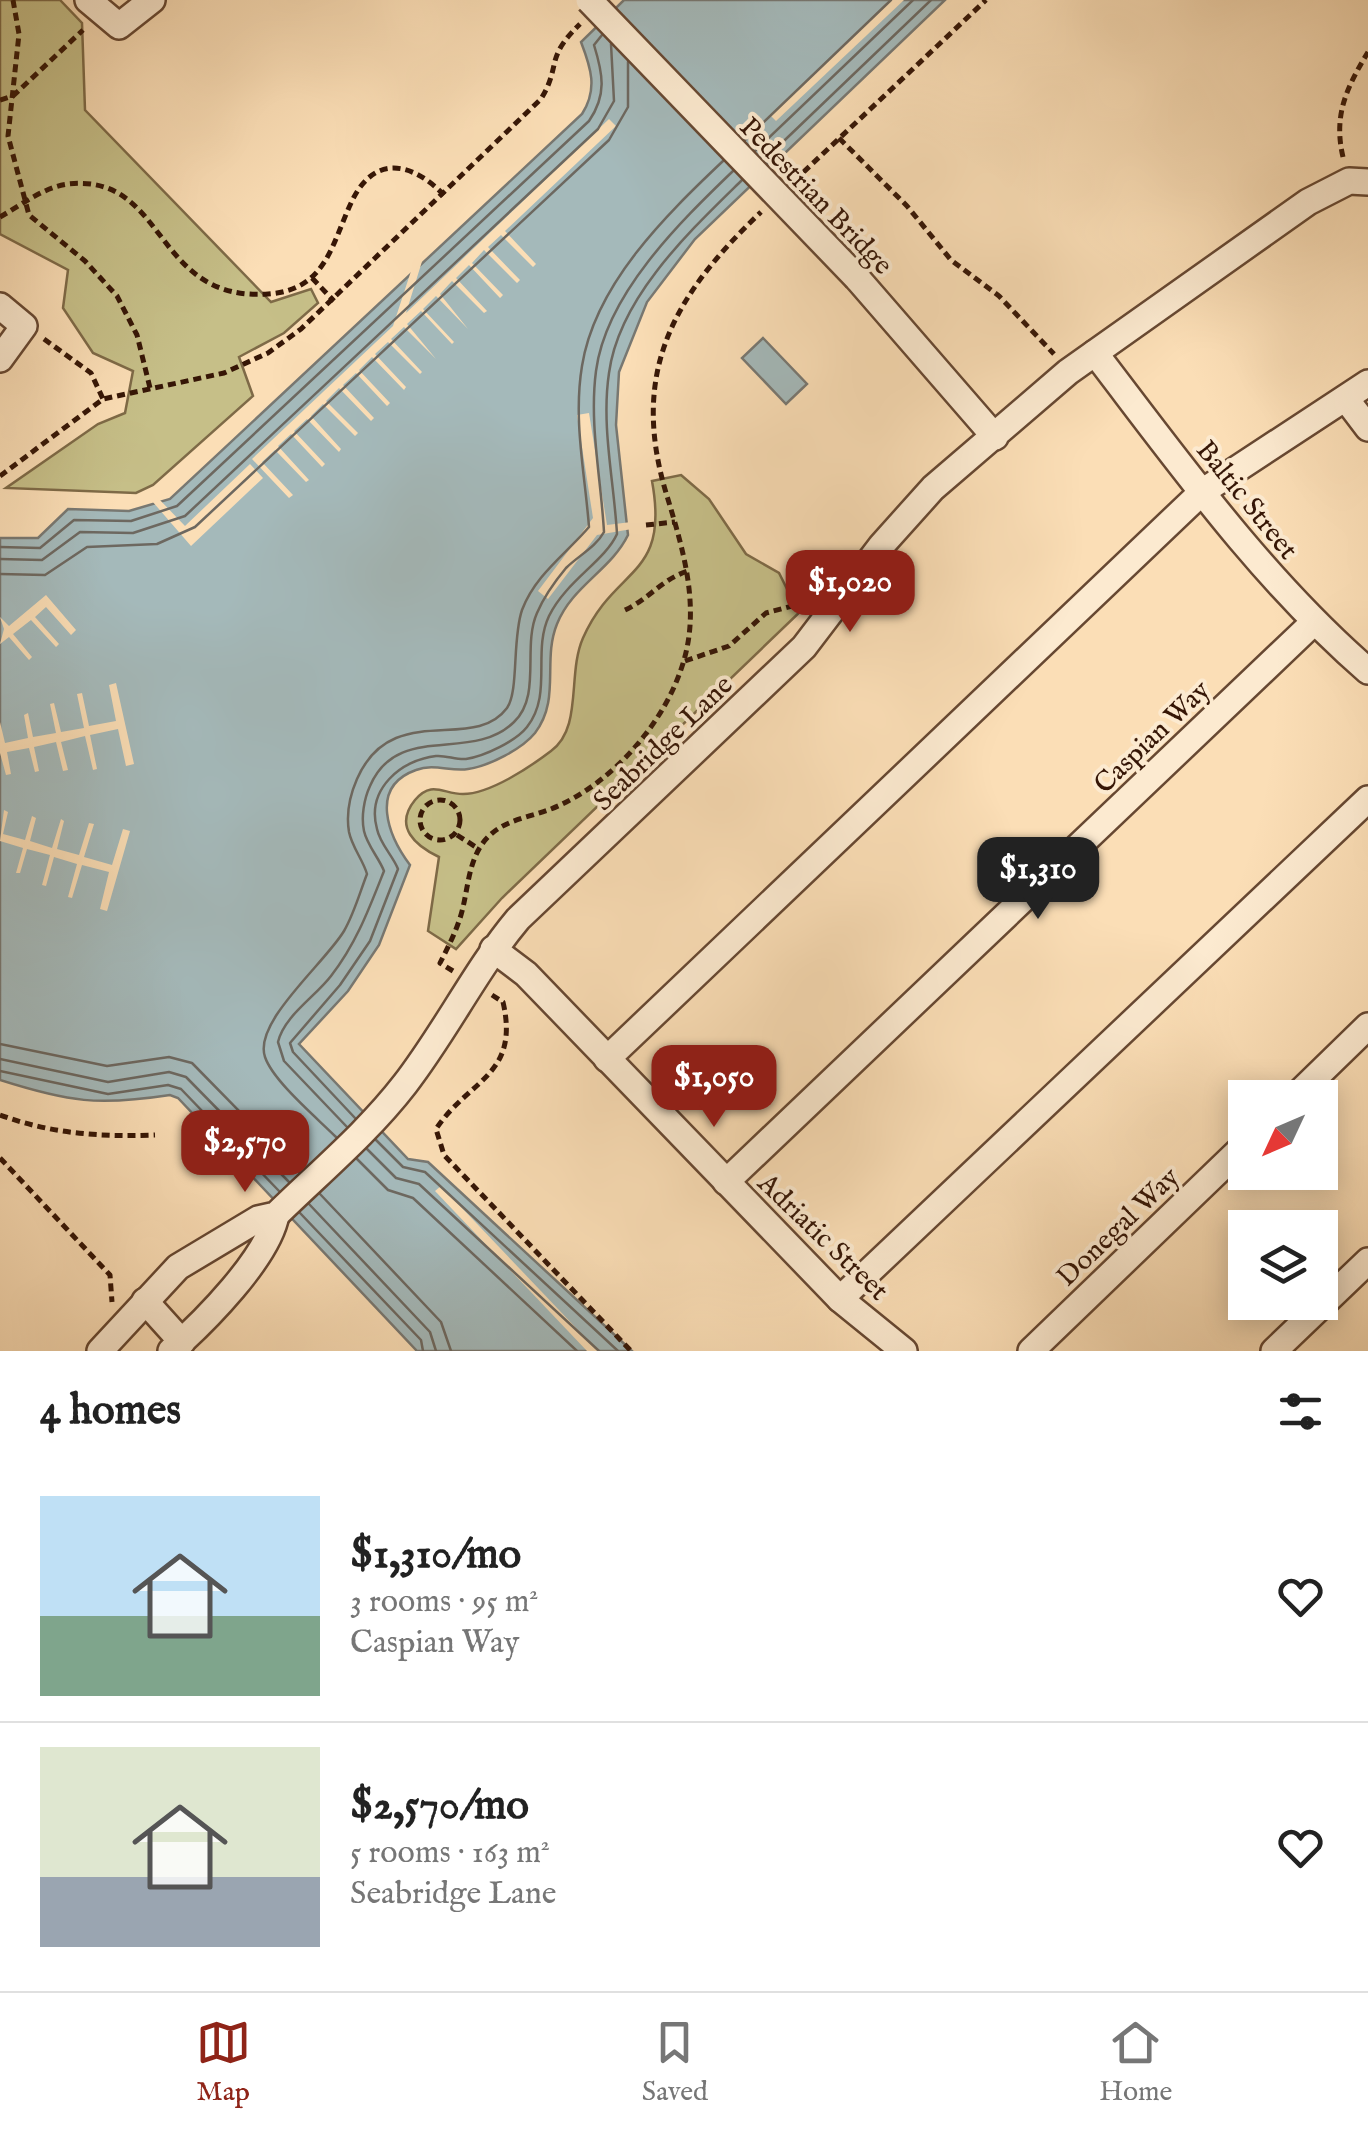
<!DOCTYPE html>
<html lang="en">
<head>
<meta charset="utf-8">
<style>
  :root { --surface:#fff; --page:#f6f6f6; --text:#222; --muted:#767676; --line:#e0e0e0; --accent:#8f2418 }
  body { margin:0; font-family:"IM FELL English",serif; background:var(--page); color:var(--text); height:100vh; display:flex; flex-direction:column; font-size:38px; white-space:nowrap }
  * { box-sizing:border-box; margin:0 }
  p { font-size:32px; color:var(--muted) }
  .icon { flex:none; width:55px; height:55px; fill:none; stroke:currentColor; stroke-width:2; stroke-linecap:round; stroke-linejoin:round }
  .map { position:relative; height:1351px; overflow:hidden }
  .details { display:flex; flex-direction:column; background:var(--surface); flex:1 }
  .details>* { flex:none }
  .needle { width:65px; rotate:226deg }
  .buttons { position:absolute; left:1228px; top:1080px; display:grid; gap:20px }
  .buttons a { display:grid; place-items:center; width:110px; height:110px; border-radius:0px; background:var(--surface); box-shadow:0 5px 25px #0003; font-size:50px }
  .price { position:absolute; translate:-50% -85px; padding:0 22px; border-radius:20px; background:var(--accent); color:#fff; font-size:32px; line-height:65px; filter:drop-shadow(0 2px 5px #0008) }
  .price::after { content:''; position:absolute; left:50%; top:60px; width:30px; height:22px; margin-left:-15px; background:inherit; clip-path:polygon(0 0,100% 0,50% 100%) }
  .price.on { background:#222; color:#fff }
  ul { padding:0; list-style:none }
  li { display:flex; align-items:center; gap:30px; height:250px; padding:0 40px }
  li+li { border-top:2px solid var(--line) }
  li span { display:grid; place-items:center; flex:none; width:280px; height:200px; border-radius:0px; color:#555 }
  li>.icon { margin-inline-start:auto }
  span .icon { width:120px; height:120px; fill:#fffc; stroke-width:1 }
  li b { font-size:42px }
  h2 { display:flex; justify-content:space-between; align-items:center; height:120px; padding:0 40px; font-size:42px }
  .tabs { display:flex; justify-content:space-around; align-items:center; height:140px; border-top:2px solid var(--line); background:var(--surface); font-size:28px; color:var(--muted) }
  .tabs a { display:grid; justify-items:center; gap:5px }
  .tabs .on { color:var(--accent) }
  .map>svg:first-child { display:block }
  .green { fill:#c6bf88; stroke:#7e6a47; stroke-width:2.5 }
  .water { fill:#a4b9ba; stroke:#787872; stroke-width:2.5 }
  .pier { fill:#fbdeb6 }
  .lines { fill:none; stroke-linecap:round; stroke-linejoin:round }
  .shore { stroke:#6d6860; stroke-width:2.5 }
  .minor-casing { stroke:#674832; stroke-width:30 }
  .path { stroke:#361606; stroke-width:5; stroke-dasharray:8 5; stroke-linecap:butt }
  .minor { stroke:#fcead0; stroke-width:25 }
  .minor-bridge-casing { stroke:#674832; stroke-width:30; stroke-linecap:butt }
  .minor-bridge { stroke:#fcead0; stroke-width:25 }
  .labels { text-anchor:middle; stroke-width:8; stroke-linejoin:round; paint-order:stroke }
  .street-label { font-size:28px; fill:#361606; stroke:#fcead0 }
</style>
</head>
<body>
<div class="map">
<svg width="1368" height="1351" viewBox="0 0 1368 1351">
  <rect width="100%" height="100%" fill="#fbdeb6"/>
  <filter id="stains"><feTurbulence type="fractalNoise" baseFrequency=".002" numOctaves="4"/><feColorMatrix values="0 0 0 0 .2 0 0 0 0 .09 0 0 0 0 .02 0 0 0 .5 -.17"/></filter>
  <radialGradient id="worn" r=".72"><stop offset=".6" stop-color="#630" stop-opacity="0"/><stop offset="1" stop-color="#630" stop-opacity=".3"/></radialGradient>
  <!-- green -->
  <g class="green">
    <polygon points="0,0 60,0 82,23 85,110 271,302 311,289 318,303 284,333 239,357 253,396 153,485 136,493 6,488 98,424 125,413 133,371 93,353 63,308 68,270 0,234"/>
    <path d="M681,475L709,499L746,554L779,573L791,597L804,608L502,898L456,949L428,931L439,857C416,846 393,827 415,800C432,780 443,794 463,794C490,794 530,767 551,751C583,728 567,674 583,638C615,565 670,579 652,481Z"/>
  </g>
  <!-- water -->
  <g class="water">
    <path d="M624,0H945L695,239L647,302L619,372L616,425L628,535C611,570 572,586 557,624C542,661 561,699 535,733C522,749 489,766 468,769C451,772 434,763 416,770C368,787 389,837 410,865L379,945L348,991L299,1044L408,1159L428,1162L632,1351H417L178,1098L170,1095C98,1106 69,1102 0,1080V538H38L68,509L129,511L170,499L582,114C598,89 591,68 581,42Z"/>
    <polygon points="763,338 807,384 786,404 742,358"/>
  </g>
  <!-- pier -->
  <g class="pier">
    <polygon points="891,0 904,0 776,121 770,115"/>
    <polygon points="609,119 616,126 505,231 536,264 533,267 501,235 488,247 520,280 517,283 484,250 472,263 503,295 500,298 469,265 456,278 487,311 484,313 452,281 440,294 468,329 436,296 423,309 454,342 452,344 421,311 407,324 436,359 404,327 391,339 422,372 420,374 388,342 375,354 406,387 404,390 372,357 359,370 390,403 387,406 356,373 343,385 374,418 371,421 339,388 326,401 358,433 355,436 323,404 311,416 341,449 339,452 307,419 294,431 325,464 322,467 291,434 278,446 309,480 306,482 275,450 262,462 293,495 289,498 252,459 393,326 413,265 424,255 406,313"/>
    <polygon points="589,413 607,525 631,522 632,529 597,535 548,599 538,591 593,518 577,415"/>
    <polygon points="250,464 263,478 191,546 152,501 158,498 185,526"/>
    <polygon points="46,595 76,630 71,635 46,607 35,617 59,644 56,647 31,620 13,634 32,657 29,660 9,637 0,644 4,629 0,617 9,626"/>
    <polygon points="116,683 134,764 126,766 118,729 90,735 97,769 93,770 85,736 61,742 68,770 63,771 56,742 34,747 39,771 35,772 29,748 7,752 11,774 6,775 0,753 0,722 5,743 28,738 24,715 28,713 33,737 56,733 50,704 54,703 61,732 84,728 77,694 82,693 89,726 116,721 109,685"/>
    <polygon points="4,810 8,812 3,834 25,840 32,816 36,818 30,841 52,848 61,819 64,821 57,849 79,855 89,823 94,824 84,857 112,865 123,829 130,831 107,911 100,909 109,872 82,865 72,898 68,897 77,864 54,857 46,886 42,885 50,855 27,849 20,873 16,873 23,848 0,841"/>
    <polygon points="441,1186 598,1351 587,1351 435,1191"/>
  </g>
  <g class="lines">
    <!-- shore -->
    <g class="shore">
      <polyline points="745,140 891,0"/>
      <polyline points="755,151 913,0"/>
      <polyline points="764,160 931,0"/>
      <path d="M0,547L40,548L74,520L131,521L177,506L589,121C607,95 603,74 594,45L602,35"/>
      <polyline points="0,559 42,560 80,532 133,533 185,516 598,129 614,101 611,44"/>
      <polyline points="0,574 45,575 87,547 157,544 195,527 609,140 628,107 628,62"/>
      <polyline points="0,1044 107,1066 169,1057 192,1063 299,1172"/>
      <polyline points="0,1059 108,1082 169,1072 186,1077 289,1182"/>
      <polyline points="0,1071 108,1094 168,1085 181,1089 279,1191"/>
      <path d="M355,1118L293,1052L290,1043L340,985L370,941L398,869C393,856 380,844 377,829C366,789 401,760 436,756C446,755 456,760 466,759C485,756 516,741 527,727C553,694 532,652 549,616C566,581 605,561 617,534C614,481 601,426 609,373C619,297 690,231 742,180"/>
      <path d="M347,1127L284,1061L278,1042C284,1016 315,997 331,976C356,944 369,909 384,871C379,858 367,845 364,831C361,817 364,799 370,786C398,721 471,764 514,722C542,695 522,647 537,613C543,599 556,580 566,568C578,556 596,547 604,532C601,478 589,424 596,371C606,294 680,222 733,171"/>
      <path d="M336,1137C317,1118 273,1081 265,1057C253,1022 325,963 344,931C354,914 360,892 367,874C363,860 352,847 349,832C346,814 350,795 357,779C392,699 473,754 507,708C519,691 512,639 522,610C535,575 566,554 589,527C585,474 573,420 582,366C595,284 666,215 723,161"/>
      <polyline points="376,1140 403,1167 425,1172 618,1351"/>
      <polyline points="367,1149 396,1178 419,1184 599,1351"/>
      <polyline points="357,1159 388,1190 413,1198 577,1351"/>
      <polyline points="320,1194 441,1322 451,1351"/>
      <polyline points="309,1204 430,1332 436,1351"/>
      <polyline points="300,1213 421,1340 423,1351"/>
    </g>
    <defs>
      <g id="minor">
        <polyline points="88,0 119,26 152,0"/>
        <polyline points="857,278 995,437"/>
        <polyline points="0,306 24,326 0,359"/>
        <path d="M1095,353C1180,464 1262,579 1368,671"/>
        <polyline points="1346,399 1368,428"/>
        <polyline points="493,949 526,974 840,1299 904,1351"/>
        <polyline points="607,1059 1202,492 1368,383"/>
        <polyline points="1294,1098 1368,1026"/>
        <polyline points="726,1182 1313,623"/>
        <polyline points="840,1299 1368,799"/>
        <polyline points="145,1301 182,1342"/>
        <path d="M100,1351L178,1267L258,1219L276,1215C320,1172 368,1132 405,1084C446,1031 476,969 518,919L804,647L881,546L933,488L1068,372L1308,202L1349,181L1368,182"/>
        <path d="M171,1351C204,1322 268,1258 276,1215"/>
        <polyline points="1031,1351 1245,1145"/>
        <polyline points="1274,1351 1368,1261"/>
      </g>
    </defs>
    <!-- minor casing -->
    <use href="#minor" class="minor-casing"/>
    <!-- path -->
    <g class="path">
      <polyline points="13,0 19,34 8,136 29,215 85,261 117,296 137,335 151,392"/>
      <polyline points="0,100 13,96 83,30"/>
      <polyline points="839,138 907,206 951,260 999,296 1054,354"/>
      <path d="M1343,157C1333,115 1347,87 1368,52"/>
      <polyline points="794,181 986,0"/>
      <path d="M0,217C21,205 44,187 68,184C168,173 152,302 268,294C328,290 332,241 353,199C376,153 414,164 444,195"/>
      <polyline points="312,278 334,301"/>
      <polyline points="44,339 91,373 103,399"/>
      <path d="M0,476L103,399L224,373L268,353L301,329L541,99C562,64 544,59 580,24"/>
      <polyline points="646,525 675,522"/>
      <path d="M625,610C649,599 662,579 688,571"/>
      <polyline points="685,661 729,646 766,613 807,602"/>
      <circle cx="440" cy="820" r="20"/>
      <polyline points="457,835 479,849"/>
      <path d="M453,971L440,963C447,949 454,936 459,921C469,894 466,858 489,836C505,820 530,817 551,809C611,785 666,723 684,660C700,605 683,549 667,496C629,373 673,296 761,212"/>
      <path d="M492,995L503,1002C520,1076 469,1079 436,1129L444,1155L631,1351"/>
      <path d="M0,1115C52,1134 101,1137 155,1135"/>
      <polyline points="0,1158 110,1275 112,1302"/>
    </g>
    <!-- minor -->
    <use href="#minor" class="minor"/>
    <defs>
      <polyline id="minor-bridge" points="589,0 857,278"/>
    </defs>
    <!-- minor-bridge casing -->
    <use href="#minor-bridge" class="minor-bridge-casing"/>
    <!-- minor-bridge -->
    <use href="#minor-bridge" class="minor-bridge"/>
  </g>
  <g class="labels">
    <!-- street labels -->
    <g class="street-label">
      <text transform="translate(817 195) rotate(46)" y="10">Pedestrian Bridge</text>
      <text transform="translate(1248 499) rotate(51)" y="10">Baltic Street</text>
      <text transform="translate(1151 736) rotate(-44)" y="10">Caspian Way</text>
      <text transform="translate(662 742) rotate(-44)" y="10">Seabridge Lane</text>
      <text transform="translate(1117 1226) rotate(-44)" y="10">Donegal Way</text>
      <text transform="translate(824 1236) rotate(44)" y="10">Adriatic Street</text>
    </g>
  </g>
  <rect width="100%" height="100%" filter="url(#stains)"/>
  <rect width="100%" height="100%" fill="url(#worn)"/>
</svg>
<div class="buttons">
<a><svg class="needle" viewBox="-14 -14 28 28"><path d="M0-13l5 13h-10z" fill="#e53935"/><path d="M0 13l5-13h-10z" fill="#767676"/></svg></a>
<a><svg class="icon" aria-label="layers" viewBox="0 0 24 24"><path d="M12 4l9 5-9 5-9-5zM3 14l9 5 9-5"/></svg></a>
</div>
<b class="price" style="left:850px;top:635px">$1,020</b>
<b class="price on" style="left:1038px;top:922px">$1,310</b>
<b class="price" style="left:714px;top:1130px">$1,050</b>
<b class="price" style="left:245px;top:1195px">$2,570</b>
</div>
<section class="details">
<h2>4 homes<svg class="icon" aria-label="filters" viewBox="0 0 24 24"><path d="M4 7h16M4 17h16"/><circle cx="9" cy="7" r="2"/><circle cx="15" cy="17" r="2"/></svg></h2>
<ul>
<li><span style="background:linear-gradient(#bfe0f5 60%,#7fa58c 0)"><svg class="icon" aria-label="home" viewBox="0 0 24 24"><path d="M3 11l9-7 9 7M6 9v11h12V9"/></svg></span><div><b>$1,310/mo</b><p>3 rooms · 95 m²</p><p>Caspian Way</p></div><svg class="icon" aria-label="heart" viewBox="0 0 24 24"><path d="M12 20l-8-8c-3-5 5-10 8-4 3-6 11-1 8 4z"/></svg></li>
<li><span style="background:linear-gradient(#dfe7d0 65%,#9aa5b1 0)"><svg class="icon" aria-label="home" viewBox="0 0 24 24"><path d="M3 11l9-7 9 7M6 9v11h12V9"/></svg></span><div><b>$2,570/mo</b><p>5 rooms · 163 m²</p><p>Seabridge Lane</p></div><svg class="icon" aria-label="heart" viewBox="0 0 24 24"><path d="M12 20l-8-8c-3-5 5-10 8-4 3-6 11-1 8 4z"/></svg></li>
</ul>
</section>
<nav class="tabs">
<a class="on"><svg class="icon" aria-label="map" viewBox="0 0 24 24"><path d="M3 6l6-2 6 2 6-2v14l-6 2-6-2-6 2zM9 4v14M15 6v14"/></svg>Map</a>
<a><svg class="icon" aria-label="saved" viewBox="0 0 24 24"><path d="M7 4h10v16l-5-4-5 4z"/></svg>Saved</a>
<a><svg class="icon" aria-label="home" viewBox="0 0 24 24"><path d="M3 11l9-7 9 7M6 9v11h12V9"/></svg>Home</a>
</nav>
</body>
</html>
